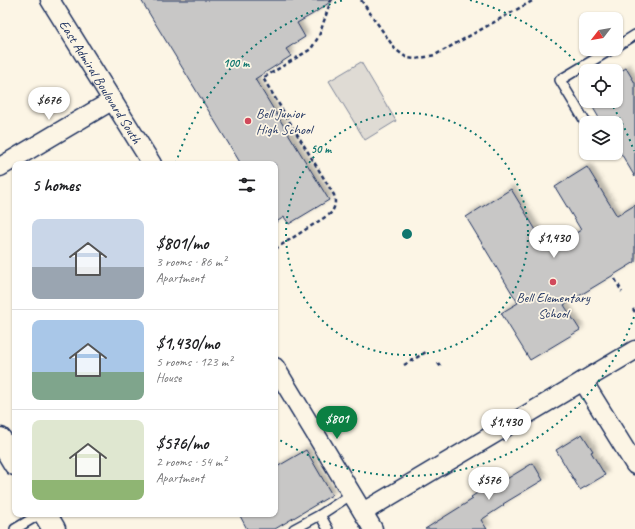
<!DOCTYPE html>
<html lang="en">
<head>
<meta charset="utf-8">
<style>
  :root { --surface:#fff; --page:#f6f6f6; --text:#202124; --muted:#757577; --line:#e0e0e0; --accent:#0b8043 }
  body { margin:0; font-family:Caveat,sans-serif; background:var(--page); color:var(--text); height:100vh; display:flex; flex-direction:column; font-size:15px; white-space:nowrap }
  * { box-sizing:border-box; margin:0 }
  p { font-size:13px; color:var(--muted) }
  .icon { flex:none; width:22px; height:22px; fill:none; stroke:currentColor; stroke-width:2; stroke-linecap:round; stroke-linejoin:round }
  .map { position:relative; flex:1; overflow:hidden }
  .drawer { position:absolute; left:12px; top:161px; width:266px; height:356px; display:flex; flex-direction:column; background:var(--surface); border-radius:8px; box-shadow:0 1px 3px #0004 }
  .drawer>* { flex:none }
  .needle { width:26px; rotate:239deg }
  .tools { position:absolute; left:579px; top:12px; display:grid; gap:8px }
  .tools a { display:grid; place-items:center; width:44px; height:44px; border-radius:8px; background:var(--surface); box-shadow:0 1px 3px #0004; font-size:20px }
  .price { position:absolute; translate:-50% -34px; padding:0 9px; border-radius:14px; background:#fff; color:#222; font-size:13px; line-height:26px; filter:drop-shadow(0 1px 2px #0008) }
  .price::after { content:''; position:absolute; left:50%; top:24px; width:12px; height:9px; margin-left:-6px; background:inherit; clip-path:polygon(0 0,100% 0,50% 100%) }
  .price.current { background:var(--accent); color:#fff }
  ul { padding:0; list-style:none }
  li { display:flex; align-items:center; gap:12px; height:100px; padding:0 20px }
  li+li { border-top:1px solid var(--line) }
  li span { display:grid; place-items:center; flex:none; width:112px; height:80px; border-radius:8px; color:#555 }
  li>.icon { margin-inline-start:auto }
  span .icon { width:48px; height:48px; fill:#fffc; stroke-width:1 }
  li b { font-size:17px }
  h2 { display:flex; justify-content:space-between; align-items:center; height:48px; padding:0 20px; font-size:17px }
  .map>svg:first-child { display:block }
  .green { fill:#dfdbd4; stroke:#7d8599 }
  .building { fill:#c8c7c6; stroke:#1b2f5e; filter:url(#shadow) }
  .lines { fill:none; stroke-linecap:round; stroke-linejoin:round }
  .lane-casing { stroke:#1b2f5e; stroke-width:12 }
  .street-casing { stroke:#1b2f5e; stroke-width:21 }
  .secondary-casing { stroke:#1b2f5e; stroke-width:25 }
  .path { stroke:#1b2f5e; stroke-width:2.5; stroke-dasharray:4 3; stroke-linecap:butt }
  .lane { stroke:#fcf5e5; stroke-width:9 }
  .street { stroke:#fcf5e5; stroke-width:18 }
  .secondary { stroke:#fcf5e5; stroke-width:22 }
  .ring { fill:none; stroke:#0f766e; stroke-width:2; stroke-dasharray:2 4 }
  .poi-dot { fill:#d1495b; stroke:#fcf5e5; stroke-width:1.5 }
  .labels { text-anchor:middle; stroke-width:3.5; stroke-linejoin:round; paint-order:stroke }
  .street-label { font-size:14px; fill:#1b2f5e; stroke:#fcf5e5 }
  .poi-label { font-size:14px; fill:#1b2f5e; stroke:#fcf5e5; text-anchor:start }
  .centre { fill:#0f766e; stroke:#fcf5e5; stroke-width:2 }
  .ring-label { font-size:12px; text-anchor:middle; font-weight:bold; fill:#0f766e; stroke:#fcf5e5; stroke-width:3.5; stroke-linejoin:round; paint-order:stroke }
</style>
</head>
<body>
<div class="map">
<svg width="635" height="529" viewBox="0 0 635 529">
  <defs>
    <filter id="shadow"><feDropShadow dx="3.5" dy="-3.5" stdDeviation="2" flood-color="#0004"/></filter>
  </defs>
  <rect width="100%" height="100%" fill="#fcf5e5"/>
  <filter id="ink" filterUnits="userSpaceOnUse"><feTurbulence type="fractalNoise" baseFrequency=".025" numOctaves="2"/><feDisplacementMap in="SourceGraphic" scale="8" xChannelSelector="R" yChannelSelector="G"/><feConvolveMatrix kernelMatrix="1 2 1 2 8 2 1 2 1" color-interpolation-filters="sRGB"/></filter>
  <g filter="url(#ink)">
    <!-- green -->
    <polygon class="green" points="361,62 396,121 365,140 329,81"/>
    <!-- building -->
    <g class="building">
      <polygon points="141,0 333,0 313,14 297,23 305,37 286,49 291,56 255,79 329,200 289,224 284,217 275,223 275,164 241,164"/>
      <polygon points="626,68 635,83 635,177 616,145 616,123 602,123 589,101 616,101 616,74"/>
      <polygon points="587,167 617,216 635,205 635,262 564,305 580,330 530,360 501,313 518,303 466,217 511,189 548,250 581,230 555,187"/>
      <polygon points="582,434 593,451 591,452 605,475 580,490 556,450"/>
      <polygon points="306,450 332,495 275,529 247,529 239,514 275,514 275,468"/>
      <polygon points="533,463 543,480 503,504 504,505 481,520 487,529 425,529 473,499 471,497 485,488 487,491"/>
    </g>
    <g class="lines">
      <defs>
        <g id="lane">
          <polyline points="616,47 635,35"/>
          <polyline points="586,123 560,80 612,49"/>
          <polyline points="15,529 40,514"/>
          <polyline points="294,529 320,515"/>
          <polyline points="328,529 320,515 352,494"/>
        </g>
        <g id="street">
          <path id="s1" d="M50,0L152,164"/>
          <polyline points="0,167 113,100"/>
          <polyline points="275,367 373,529"/>
          <polyline points="583,381 635,465"/>
          <polyline points="363,512 635,350"/>
        </g>
        <g id="secondary">
          <polyline points="0,439 15,464"/>
          <polyline points="45,514 54,529"/>
        </g>
      </defs>
      <!-- lane casing -->
      <use href="#lane" class="lane-casing"/>
      <!-- street casing -->
      <use href="#street" class="street-casing"/>
      <!-- secondary casing -->
      <use href="#secondary" class="secondary-casing"/>
      <!-- path -->
      <g class="path">
        <polyline points="361,0 395,49 407,58 416,59 435,55 534,0"/>
        <path d="M275,249L330,214C335,208 336,203 334,195L263,78L311,49L319,36L331,0"/>
        <polyline points="615,279 622,292"/>
        <polyline points="633,309 635,312"/>
        <polyline points="438,363 441,367"/>
        <polyline points="404,365 426,352"/>
      </g>
      <!-- lane -->
      <use href="#lane" class="lane"/>
      <!-- street -->
      <use href="#street" class="street"/>
      <!-- secondary -->
      <use href="#secondary" class="secondary"/>
    </g>
  </g>
  <!-- distance rings -->
  <g class="ring">
    <circle cx="407" cy="234" r="121"/>
    <path d="M634 317A242 242 0 0 1 275 437M176 163A242 242 0 0 1 344 0M470 0A242 242 0 0 1 585 71M610 102A242 242 0 0 1 634 151"/>
  </g>
  <!-- markers -->
  <g class="poi-dot">
    <circle cx="248" cy="121" r="4"/>
    <circle cx="553" cy="282" r="4"/>
  </g>
  <g class="labels">
    <!-- street labels -->
    <g class="street-label">
      <text dy="5" stroke="none"><textPath href="#s1" startOffset="96">East Admiral Boulevard South</textPath></text>
    </g>
    <!-- poi labels -->
    <g class="poi-label">
      <text x="256" y="118">Bell Junior<tspan x="256" dy="16">High School</tspan></text>
      <text x="553" y="302" text-anchor="middle">Bell Elementary<tspan x="553" dy="16">School</tspan></text>
    </g>
  </g>
  <circle cx="407" cy="234" r="6" class="centre"/>
  <g class="ring-label">
    <text x="236" y="67">100 m</text>
    <text x="321" y="153">50 m</text>
  </g>
</svg>
<div class="tools">
<a><svg class="needle" viewBox="-14 -14 28 28"><path d="M0-13l5 13h-10z" fill="#e53935"/><path d="M0 13l5-13h-10z" fill="#757577"/></svg></a>
<a><svg class="icon" aria-label="locate" viewBox="0 0 24 24"><circle cx="12" cy="12" r="6"/><path d="M12 2v4M12 18v4M2 12h4M18 12h4"/></svg></a>
<a><svg class="icon" aria-label="layers" viewBox="0 0 24 24"><path d="M12 4l9 5-9 5-9-5zM3 14l9 5 9-5"/></svg></a>
</div>
<b class="price" style="left:49px;top:121px">$676</b>
<b class="price" style="left:554px;top:259px">$1,430</b>
<b class="price current" style="left:337px;top:440px">$801</b>
<b class="price" style="left:506px;top:443px">$1,430</b>
<b class="price" style="left:489px;top:501px">$576</b>
<section class="drawer">
<h2>5 homes<svg class="icon" aria-label="filters" viewBox="0 0 24 24"><path d="M4 7h16M4 17h16"/><circle cx="9" cy="7" r="2"/><circle cx="15" cy="17" r="2"/></svg></h2>
<ul>
<li><span style="background:linear-gradient(#c9d6e8 60%,#9aa5b1 0)"><svg class="icon" aria-label="home" viewBox="0 0 24 24"><path d="M3 11l9-7 9 7M6 9v11h12V9"/></svg></span><div><b>$801/mo</b><p>3 rooms · 86 m²</p><p>Apartment</p></div></li>
<li><span style="background:linear-gradient(#a9c7e8 65%,#7fa58c 0)"><svg class="icon" aria-label="home" viewBox="0 0 24 24"><path d="M3 11l9-7 9 7M6 9v11h12V9"/></svg></span><div><b>$1,430/mo</b><p>5 rooms · 123 m²</p><p>House</p></div></li>
<li><span style="background:linear-gradient(#dfe7d0 75%,#8fb573 0)"><svg class="icon" aria-label="home" viewBox="0 0 24 24"><path d="M3 11l9-7 9 7M6 9v11h12V9"/></svg></span><div><b>$576/mo</b><p>2 rooms · 54 m²</p><p>Apartment</p></div></li>
</ul>
</section>
</div>
</body>
</html>
